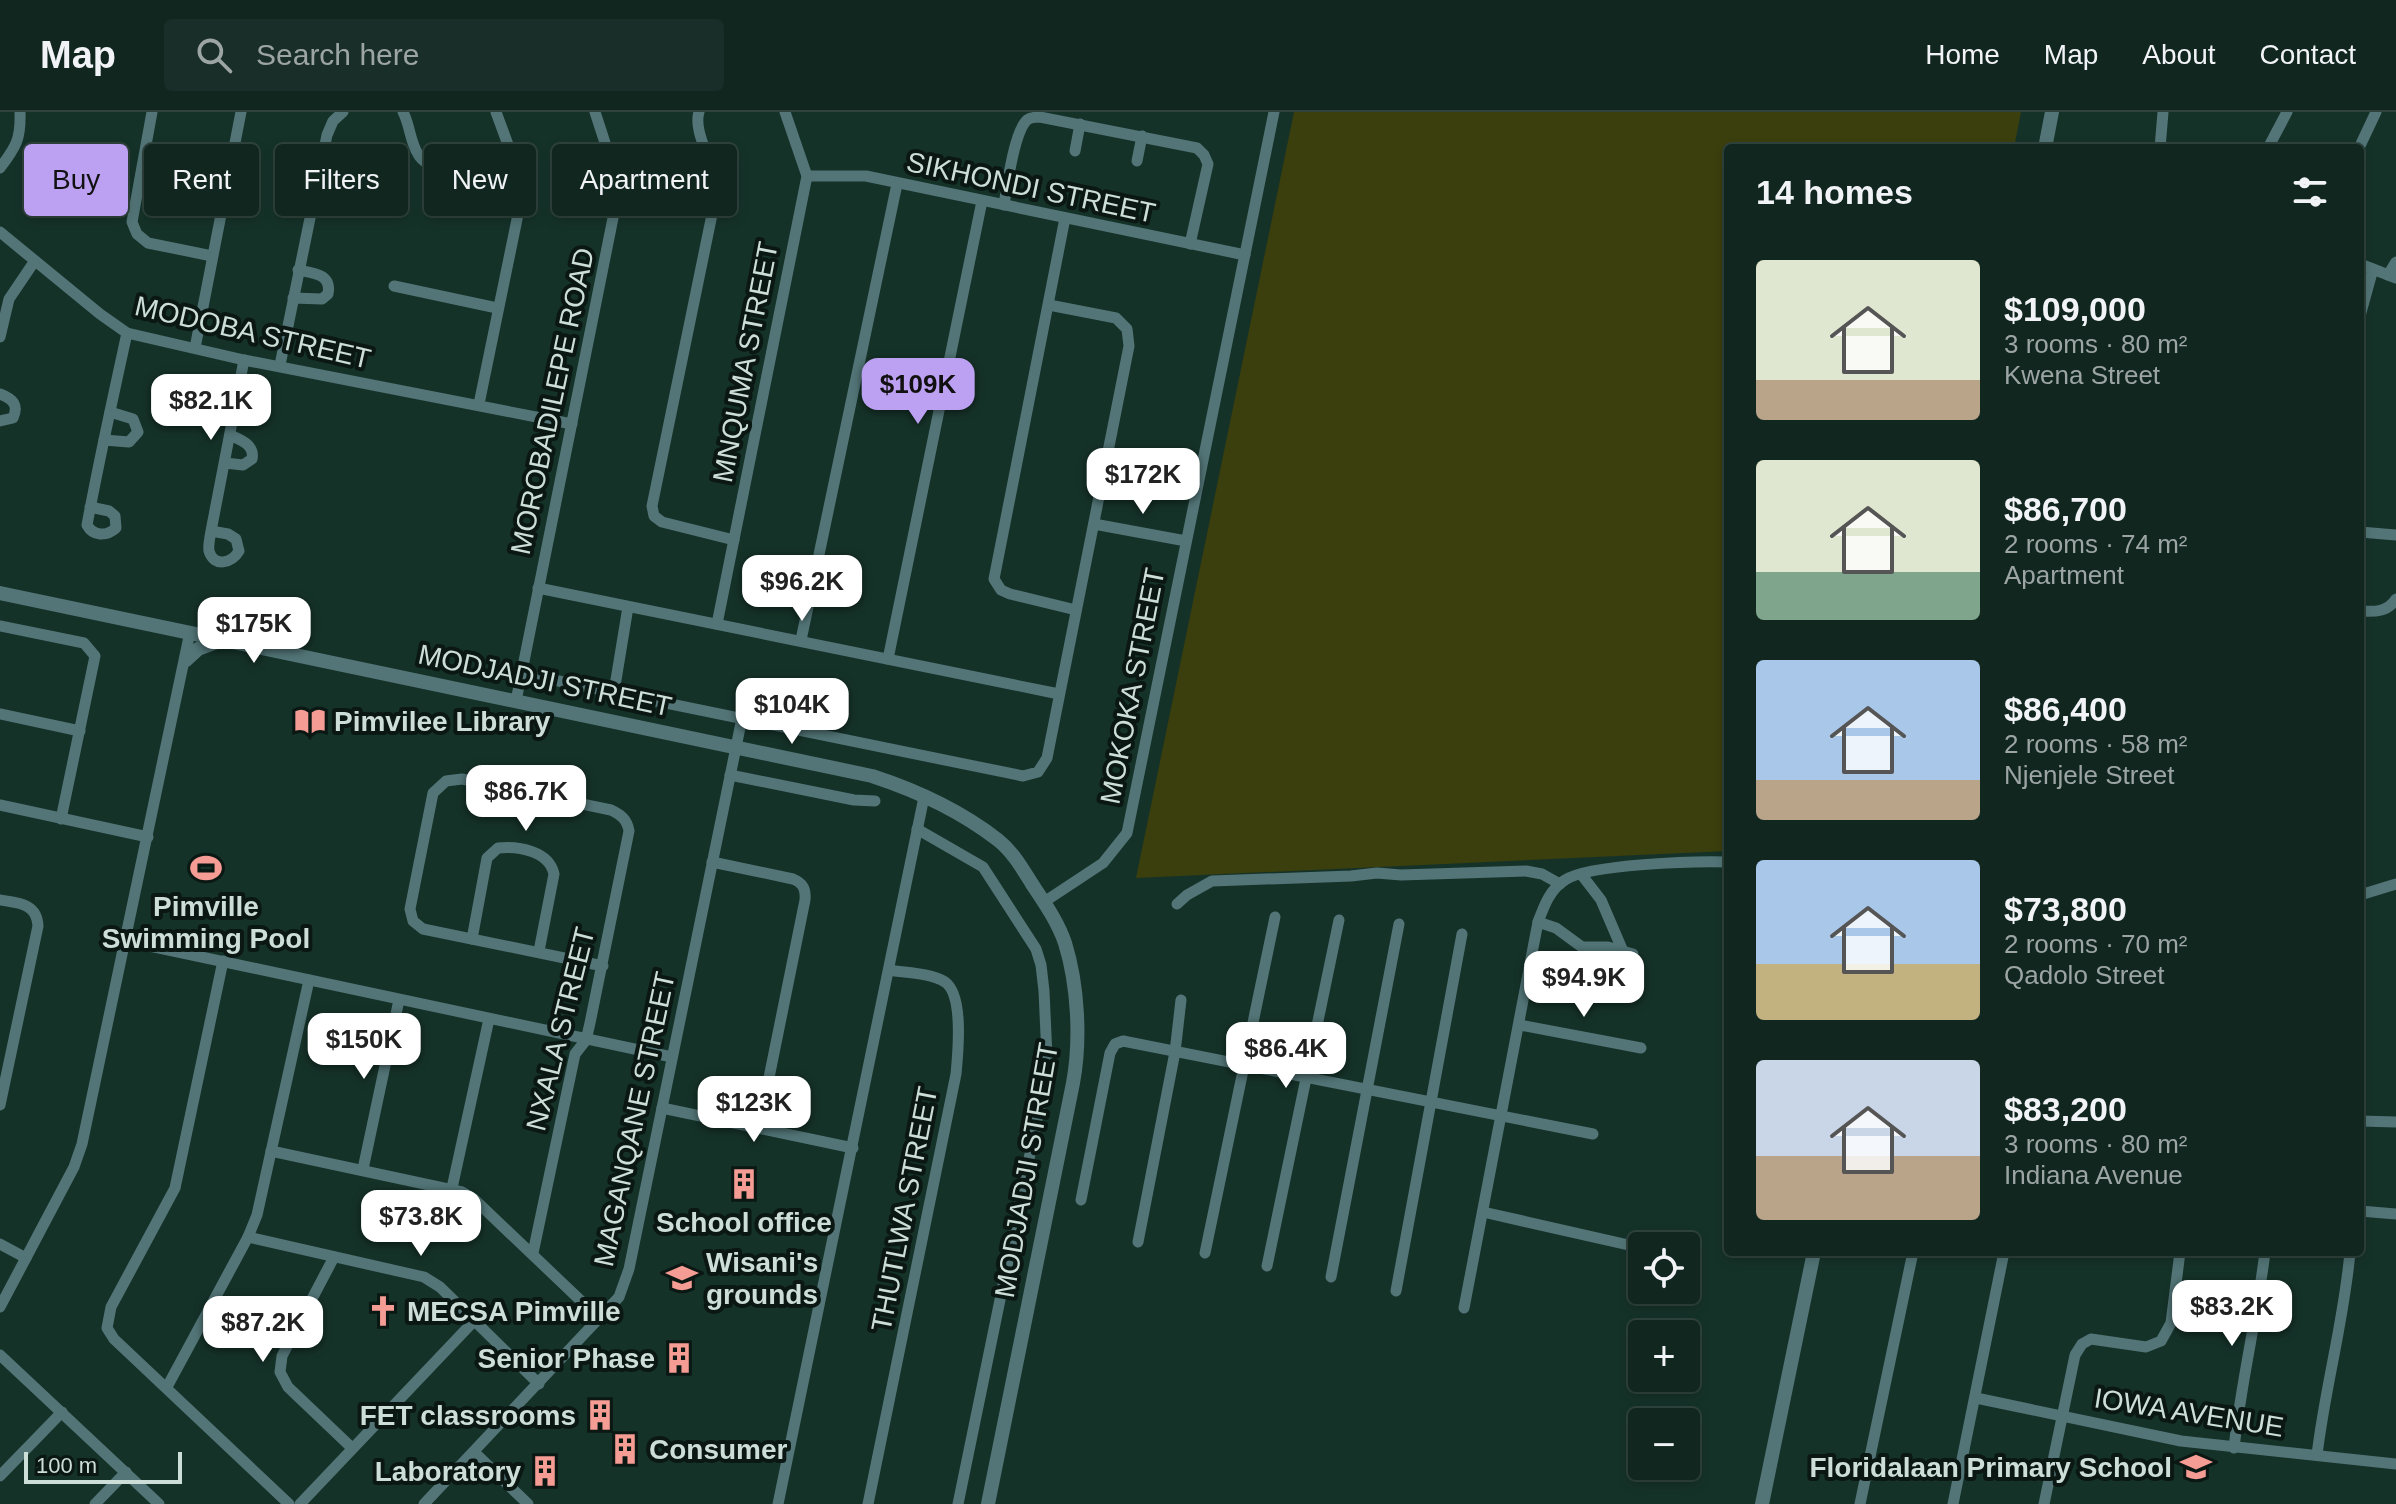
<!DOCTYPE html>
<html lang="en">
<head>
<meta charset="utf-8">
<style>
  :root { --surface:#10261f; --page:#192e28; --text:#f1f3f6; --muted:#9ca5a4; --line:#30433d; --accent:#bca0f2 }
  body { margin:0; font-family:Helvetica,sans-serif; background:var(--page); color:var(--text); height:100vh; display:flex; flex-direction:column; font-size:30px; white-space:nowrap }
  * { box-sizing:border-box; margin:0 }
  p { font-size:26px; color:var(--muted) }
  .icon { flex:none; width:44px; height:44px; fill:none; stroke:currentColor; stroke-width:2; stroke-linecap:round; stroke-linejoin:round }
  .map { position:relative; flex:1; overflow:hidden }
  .side { position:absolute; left:1724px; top:32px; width:640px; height:1112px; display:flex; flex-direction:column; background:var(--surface); border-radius:8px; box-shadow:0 4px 12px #0003,0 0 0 2px var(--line) }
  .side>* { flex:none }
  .top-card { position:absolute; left:24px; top:32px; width:760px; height:72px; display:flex; gap:16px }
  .fabs { position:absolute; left:1628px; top:1120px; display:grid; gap:16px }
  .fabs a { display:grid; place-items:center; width:72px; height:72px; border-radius:8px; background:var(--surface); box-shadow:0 4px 12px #0003,0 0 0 2px var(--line); font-size:40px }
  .scale { position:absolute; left:24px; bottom:20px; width:158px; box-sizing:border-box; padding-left:8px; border:4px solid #cdded8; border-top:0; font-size:22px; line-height:28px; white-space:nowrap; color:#cdded8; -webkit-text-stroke:6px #0b1713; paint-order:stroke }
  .price { position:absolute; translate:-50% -68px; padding:0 18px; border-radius:16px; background:#fff; color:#222; font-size:26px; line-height:52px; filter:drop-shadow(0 2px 4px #0008) }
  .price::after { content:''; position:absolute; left:50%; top:48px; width:24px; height:18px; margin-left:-12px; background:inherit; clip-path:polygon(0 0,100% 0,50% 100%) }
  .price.selected { background:var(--accent); color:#111 }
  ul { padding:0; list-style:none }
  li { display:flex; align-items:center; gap:24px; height:200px; padding:0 32px }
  li span { display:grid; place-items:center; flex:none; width:224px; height:160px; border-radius:8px; color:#555 }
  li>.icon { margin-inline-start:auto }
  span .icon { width:96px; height:96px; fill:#fffc; stroke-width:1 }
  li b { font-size:34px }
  h2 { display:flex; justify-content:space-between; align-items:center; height:96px; padding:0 32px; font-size:34px }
  .tag { padding:0 28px; border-radius:8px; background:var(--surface); box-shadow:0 4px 12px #0003,0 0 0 2px var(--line); font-size:28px; line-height:72px }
  .tag.selected { background:var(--accent); color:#111 }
  header { display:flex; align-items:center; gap:48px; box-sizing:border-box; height:112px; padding:0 40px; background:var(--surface); border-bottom:2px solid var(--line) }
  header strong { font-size:38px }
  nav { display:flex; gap:44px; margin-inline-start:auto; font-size:28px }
  .search { width:560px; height:72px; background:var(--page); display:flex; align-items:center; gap:20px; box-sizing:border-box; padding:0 28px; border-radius:8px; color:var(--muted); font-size:30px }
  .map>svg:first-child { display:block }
  .green { fill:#3b3e0d }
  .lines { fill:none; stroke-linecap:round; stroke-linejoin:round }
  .minor { stroke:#537577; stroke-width:11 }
  .tertiary { stroke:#537577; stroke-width:14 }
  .labels { text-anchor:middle; stroke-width:8; stroke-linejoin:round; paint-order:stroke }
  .street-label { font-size:28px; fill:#cdded8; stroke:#0b1713 }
  .poi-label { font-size:28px; font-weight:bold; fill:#cdded8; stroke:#0b1713; text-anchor:start }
</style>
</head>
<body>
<header>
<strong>Map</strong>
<div class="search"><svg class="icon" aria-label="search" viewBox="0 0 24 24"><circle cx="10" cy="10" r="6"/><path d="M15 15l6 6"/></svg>Search here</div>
<nav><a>Home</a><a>Map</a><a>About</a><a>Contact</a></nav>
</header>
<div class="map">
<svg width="2396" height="1392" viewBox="0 0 2396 1392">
  <rect width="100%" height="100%" fill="#153229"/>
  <!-- green -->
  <polygon class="green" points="1294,0 2021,0 2014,36 1728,36 1728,739 1136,766"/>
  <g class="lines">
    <!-- minor -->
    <g class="minor">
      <polyline points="152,0 132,110 137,122 148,131 212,144"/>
      <path d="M403,0C410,13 410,30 418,42C433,69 485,42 507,35"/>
      <path d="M699,0C692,22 718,56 716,83L652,394L654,404L662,410L734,428"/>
      <polyline points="2160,36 2163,0"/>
      <polyline points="2268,36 2287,0"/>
      <polyline points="2359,36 2376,0"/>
      <polyline points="1075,39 1080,12"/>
      <polyline points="1137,49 1142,24"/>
      <path d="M0,56C16,35 21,27 20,0"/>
      <polyline points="807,64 866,64 1245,143"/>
      <path d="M312,91L341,94C361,73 334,68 318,64"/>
      <path d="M1004,93C1007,74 1014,20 1027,8C1031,5 1035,5 1040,5L1197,36L1204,43L1208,52L1190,132"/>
      <polyline points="1065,106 994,467 1001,478 1010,482 1076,498"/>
      <polyline points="0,120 100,202 127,221 244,248 572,312"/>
      <polyline points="2360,152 2396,166"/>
      <polyline points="2388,163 2396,150"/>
      <polyline points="394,174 497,196"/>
      <path d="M293,186L322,187L328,182C332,162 314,161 298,158"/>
      <polyline points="2360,204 2373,157"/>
      <polyline points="0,225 9,187 34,150"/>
      <polyline points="195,236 241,0"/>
      <polyline points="280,253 327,23 333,9 343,0"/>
      <path d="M0,282C13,287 19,293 13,306L0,309"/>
      <polyline points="479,292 522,83 517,57 496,0"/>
      <polyline points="104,328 129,330 138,320 133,307 110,300"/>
      <path d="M225,351L243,353L252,347C255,333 241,328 230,323"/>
      <path d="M90,395L109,399L115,404L116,416C106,425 93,424 87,413C99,348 113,285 127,221"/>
      <polyline points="1094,412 1186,429"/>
      <path d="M211,419L228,422L236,427L239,439C232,451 214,456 209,439C208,433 210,425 211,419L244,248"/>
      <polyline points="2360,420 2396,423"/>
      <polyline points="538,476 1059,582"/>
      <path d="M2360,499C2375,500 2388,500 2396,487"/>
      <polyline points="717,512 807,64 785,0"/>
      <polyline points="0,514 84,531 95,544 61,707"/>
      <polyline points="801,528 897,72"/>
      <polyline points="888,547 982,89"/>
      <polyline points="539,565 1023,664 1038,660 1047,646 1129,234 1127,217 1116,206 1049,193"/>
      <polyline points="614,580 628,495"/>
      <polyline points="516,589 615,96 610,46 595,0"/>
      <polyline points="0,602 80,619"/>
      <polyline points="730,663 854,688 875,689"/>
      <polyline points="0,693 148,725"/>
      <polyline points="917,717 983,755 1036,837 1041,853 1044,879 1047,945 1044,974 958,1392"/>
      <path d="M712,750L793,767C803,771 806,777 805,788L759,1015"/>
      <polyline points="1581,762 1601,788 1622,837"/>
      <polyline points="2360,783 2396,772"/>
      <path d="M0,788C18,791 37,791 38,814L0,993"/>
      <polyline points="1044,790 1103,751 1127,721 1274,0"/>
      <polyline points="1177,792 1187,783 1212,769 1351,764 1377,761 1401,763 1526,759 1542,762 1560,772"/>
      <polyline points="1538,810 1556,816 1582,835 1608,835 1633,842"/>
      <path d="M472,827L487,746L498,736C519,734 549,739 554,762L539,839"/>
      <polyline points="126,829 672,945"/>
      <polyline points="223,849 175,1076 111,1195 107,1216 114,1227 289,1392"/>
      <polyline points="1520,913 1641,936"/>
      <polyline points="662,996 853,1036"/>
      <polyline points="2360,1009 2396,1010"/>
      <polyline points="271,1039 462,1080 474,1087 600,1207"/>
      <polyline points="363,1057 399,888"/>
      <polyline points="452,1076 489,907"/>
      <polyline points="1081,1088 1110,941 1115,932 1123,929 1593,1022"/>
      <polyline points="2360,1099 2396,1102"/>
      <polyline points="1483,1100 1633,1134"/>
      <polyline points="248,1125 424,1165 440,1175 539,1272"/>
      <polyline points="1138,1130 1175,940 1181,888"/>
      <polyline points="0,1132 26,1146"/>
      <path d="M533,1141L575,942L586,928L590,911L629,719C627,707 621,703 611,698L462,667L446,669L433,681L410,797L413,809L423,817L603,854"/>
      <polyline points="1205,1141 1275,805"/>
      <polyline points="334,1145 282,1244 280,1260 288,1275 352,1336"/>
      <polyline points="1267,1154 1339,808"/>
      <polyline points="1331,1165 1399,812"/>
      <polyline points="1396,1179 1462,822"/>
      <polyline points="0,1195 74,1055 82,1032 190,520"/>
      <path d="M1464,1196L1538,810C1544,794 1550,777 1565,768C1589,752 1696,749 1728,750"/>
      <polyline points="0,1243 159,1392"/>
      <polyline points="167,1275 248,1125 257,1103 309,868"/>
      <polyline points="1976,1286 2181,1329 2396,1352"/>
      <path d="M2234,1336C2241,1270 2257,1206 2265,1140"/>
      <polyline points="474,1340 528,1392"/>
      <path d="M2317,1343C2325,1275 2344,1209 2350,1140"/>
      <polyline points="0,1364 62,1300"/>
      <polyline points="95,1392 126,1360"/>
      <polyline points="300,1392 473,1210"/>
      <polyline points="424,1392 619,1185 629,1157 742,606"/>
      <polyline points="778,1392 924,685"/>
      <path d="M868,1392L956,962C958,941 964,883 945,870C931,861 906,861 889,858"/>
      <polyline points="1860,1392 1913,1140"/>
      <polyline points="1953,1392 2004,1140"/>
      <polyline points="2044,1392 2075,1243 2082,1232 2091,1227 2146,1235 2161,1229 2171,1211 2180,1140"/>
    </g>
    <!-- tertiary -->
    <g class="tertiary">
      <polyline points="2045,36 2052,0"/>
      <path d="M0,481L872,664C915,678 962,700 998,728C1013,740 1022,756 1032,772C1044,790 1058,810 1065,831C1078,873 1081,928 1073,971L988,1392"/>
      <polyline points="186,548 198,537 225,527"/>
      <polyline points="1762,1392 1814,1140"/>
    </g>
  </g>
  <!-- icons -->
  <defs>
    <symbol id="library-bare" viewBox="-9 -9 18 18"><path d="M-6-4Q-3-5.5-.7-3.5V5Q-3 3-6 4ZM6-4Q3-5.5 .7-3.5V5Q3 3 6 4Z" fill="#f59c94" stroke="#0b1713" stroke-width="2.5" paint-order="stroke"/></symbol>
    <symbol id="stadium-bare" viewBox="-9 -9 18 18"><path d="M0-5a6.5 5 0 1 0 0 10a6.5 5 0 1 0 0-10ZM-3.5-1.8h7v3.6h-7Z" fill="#f59c94" stroke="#0b1713" stroke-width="2.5" paint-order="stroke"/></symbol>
    <symbol id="building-bare" viewBox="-9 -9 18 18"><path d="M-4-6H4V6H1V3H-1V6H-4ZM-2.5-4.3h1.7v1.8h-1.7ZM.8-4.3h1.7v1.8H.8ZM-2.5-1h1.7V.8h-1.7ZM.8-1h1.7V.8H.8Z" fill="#f59c94" stroke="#0b1713" stroke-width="2.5" paint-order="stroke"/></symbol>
    <symbol id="school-bare" viewBox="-9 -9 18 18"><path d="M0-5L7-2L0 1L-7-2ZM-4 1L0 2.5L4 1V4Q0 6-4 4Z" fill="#f59c94" stroke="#0b1713" stroke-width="2.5" paint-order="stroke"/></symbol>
    <symbol id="church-bare" viewBox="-9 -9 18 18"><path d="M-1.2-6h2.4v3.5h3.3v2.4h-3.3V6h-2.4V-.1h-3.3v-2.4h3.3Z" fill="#f59c94" stroke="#0b1713" stroke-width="2.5" paint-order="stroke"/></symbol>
  </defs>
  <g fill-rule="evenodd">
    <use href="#library-bare" x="288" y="587" width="44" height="44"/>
    <use href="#stadium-bare" x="184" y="734" width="44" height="44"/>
    <use href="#building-bare" x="722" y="1050" width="44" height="44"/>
    <use href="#school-bare" x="660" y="1144" width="44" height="44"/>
    <use href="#church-bare" x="361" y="1177" width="44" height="44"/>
    <use href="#building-bare" x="657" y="1224" width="44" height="44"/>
    <use href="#building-bare" x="578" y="1281" width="44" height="44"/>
    <use href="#building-bare" x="603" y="1315" width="44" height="44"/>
    <use href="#school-bare" x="2174" y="1333" width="44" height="44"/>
    <use href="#building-bare" x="523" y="1337" width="44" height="44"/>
  </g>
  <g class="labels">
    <!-- street labels -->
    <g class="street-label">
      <text transform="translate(1031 75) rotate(12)" y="10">SIKHONDI STREET</text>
      <text transform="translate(253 220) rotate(13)" y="10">MODOBA STREET</text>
      <text transform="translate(745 250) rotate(-79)" y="10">MNQUMA STREET</text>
      <text transform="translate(552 289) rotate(-78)" y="10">MOROBADILEPE ROAD</text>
      <text transform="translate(545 568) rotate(12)" y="10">MODJADJI STREET</text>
      <text transform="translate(1132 574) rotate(-79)" y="10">MOKOKA STREET</text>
      <text transform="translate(560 917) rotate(-76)" y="10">NXALA STREET</text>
      <text transform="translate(634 1007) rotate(-78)" y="10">MAGANQANE STREET</text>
      <text transform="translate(1026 1058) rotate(-80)" y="10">MODJADJI STREET</text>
      <text transform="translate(904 1097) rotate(-79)" y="10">THUTLWA STREET</text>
      <text transform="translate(2189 1300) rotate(9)" y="10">IOWA AVENUE</text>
    </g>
    <!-- poi labels -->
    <g class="poi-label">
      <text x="334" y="619">Pimvilee Library</text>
      <text x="206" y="804" text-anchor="middle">Pimville<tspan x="206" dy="32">Swimming Pool</tspan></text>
      <text x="744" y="1120" text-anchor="middle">School office</text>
      <text x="706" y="1160">Wisani's<tspan x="706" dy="32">grounds</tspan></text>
      <text x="407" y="1209">MECSA Pimville</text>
      <text x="655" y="1256" text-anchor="end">Senior Phase</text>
      <text x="576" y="1313" text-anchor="end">FET classrooms</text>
      <text x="649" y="1347">Consumer</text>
      <text x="2172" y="1365" text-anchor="end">Floridalaan Primary School</text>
      <text x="521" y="1369" text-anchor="end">Laboratory</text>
    </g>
  </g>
</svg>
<div class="fabs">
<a><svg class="icon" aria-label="locate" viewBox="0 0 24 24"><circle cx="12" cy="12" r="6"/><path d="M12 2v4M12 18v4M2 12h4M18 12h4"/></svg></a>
<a>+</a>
<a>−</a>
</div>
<div class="scale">100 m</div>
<b class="price selected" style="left:918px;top:314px">$109K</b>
<b class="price" style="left:211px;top:330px">$82.1K</b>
<b class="price" style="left:1143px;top:404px">$172K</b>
<b class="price" style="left:802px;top:511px">$96.2K</b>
<b class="price" style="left:254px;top:553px">$175K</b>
<b class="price" style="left:792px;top:634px">$104K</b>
<b class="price" style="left:526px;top:721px">$86.7K</b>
<b class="price" style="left:1584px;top:907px">$94.9K</b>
<b class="price" style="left:364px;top:969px">$150K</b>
<b class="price" style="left:1286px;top:978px">$86.4K</b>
<b class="price" style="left:754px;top:1032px">$123K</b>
<b class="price" style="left:421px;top:1146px">$73.8K</b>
<b class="price" style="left:2232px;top:1236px">$83.2K</b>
<b class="price" style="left:263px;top:1252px">$87.2K</b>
<div class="top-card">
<a class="tag selected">Buy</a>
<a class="tag">Rent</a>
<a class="tag">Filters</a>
<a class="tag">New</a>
<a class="tag">Apartment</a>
</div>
<section class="side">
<h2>14 homes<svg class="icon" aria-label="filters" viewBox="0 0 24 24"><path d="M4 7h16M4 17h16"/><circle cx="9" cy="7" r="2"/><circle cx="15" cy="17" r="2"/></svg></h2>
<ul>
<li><span style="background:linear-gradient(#dfe7d0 75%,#b9a48a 0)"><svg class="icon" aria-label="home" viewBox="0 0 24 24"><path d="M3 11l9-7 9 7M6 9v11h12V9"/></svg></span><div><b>$109,000</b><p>3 rooms · 80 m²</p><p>Kwena Street</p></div></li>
<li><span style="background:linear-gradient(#dfe7d0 70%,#7fa58c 0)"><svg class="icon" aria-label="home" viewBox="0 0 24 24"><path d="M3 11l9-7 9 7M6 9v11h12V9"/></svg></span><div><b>$86,700</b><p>2 rooms · 74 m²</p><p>Apartment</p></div></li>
<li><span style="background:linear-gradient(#a9c7e8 75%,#b9a48a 0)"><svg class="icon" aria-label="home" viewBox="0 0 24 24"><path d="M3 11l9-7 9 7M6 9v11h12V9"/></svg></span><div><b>$86,400</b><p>2 rooms · 58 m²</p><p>Njenjele Street</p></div></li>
<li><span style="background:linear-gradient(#a9c7e8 65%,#c2b280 0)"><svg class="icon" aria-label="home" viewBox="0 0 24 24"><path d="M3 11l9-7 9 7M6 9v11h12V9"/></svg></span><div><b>$73,800</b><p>2 rooms · 70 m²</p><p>Qadolo Street</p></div></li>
<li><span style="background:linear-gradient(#c9d6e8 60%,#b9a48a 0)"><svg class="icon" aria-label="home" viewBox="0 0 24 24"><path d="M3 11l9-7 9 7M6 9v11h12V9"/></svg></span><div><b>$83,200</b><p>3 rooms · 80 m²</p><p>Indiana Avenue</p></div></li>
</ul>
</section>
</div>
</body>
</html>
